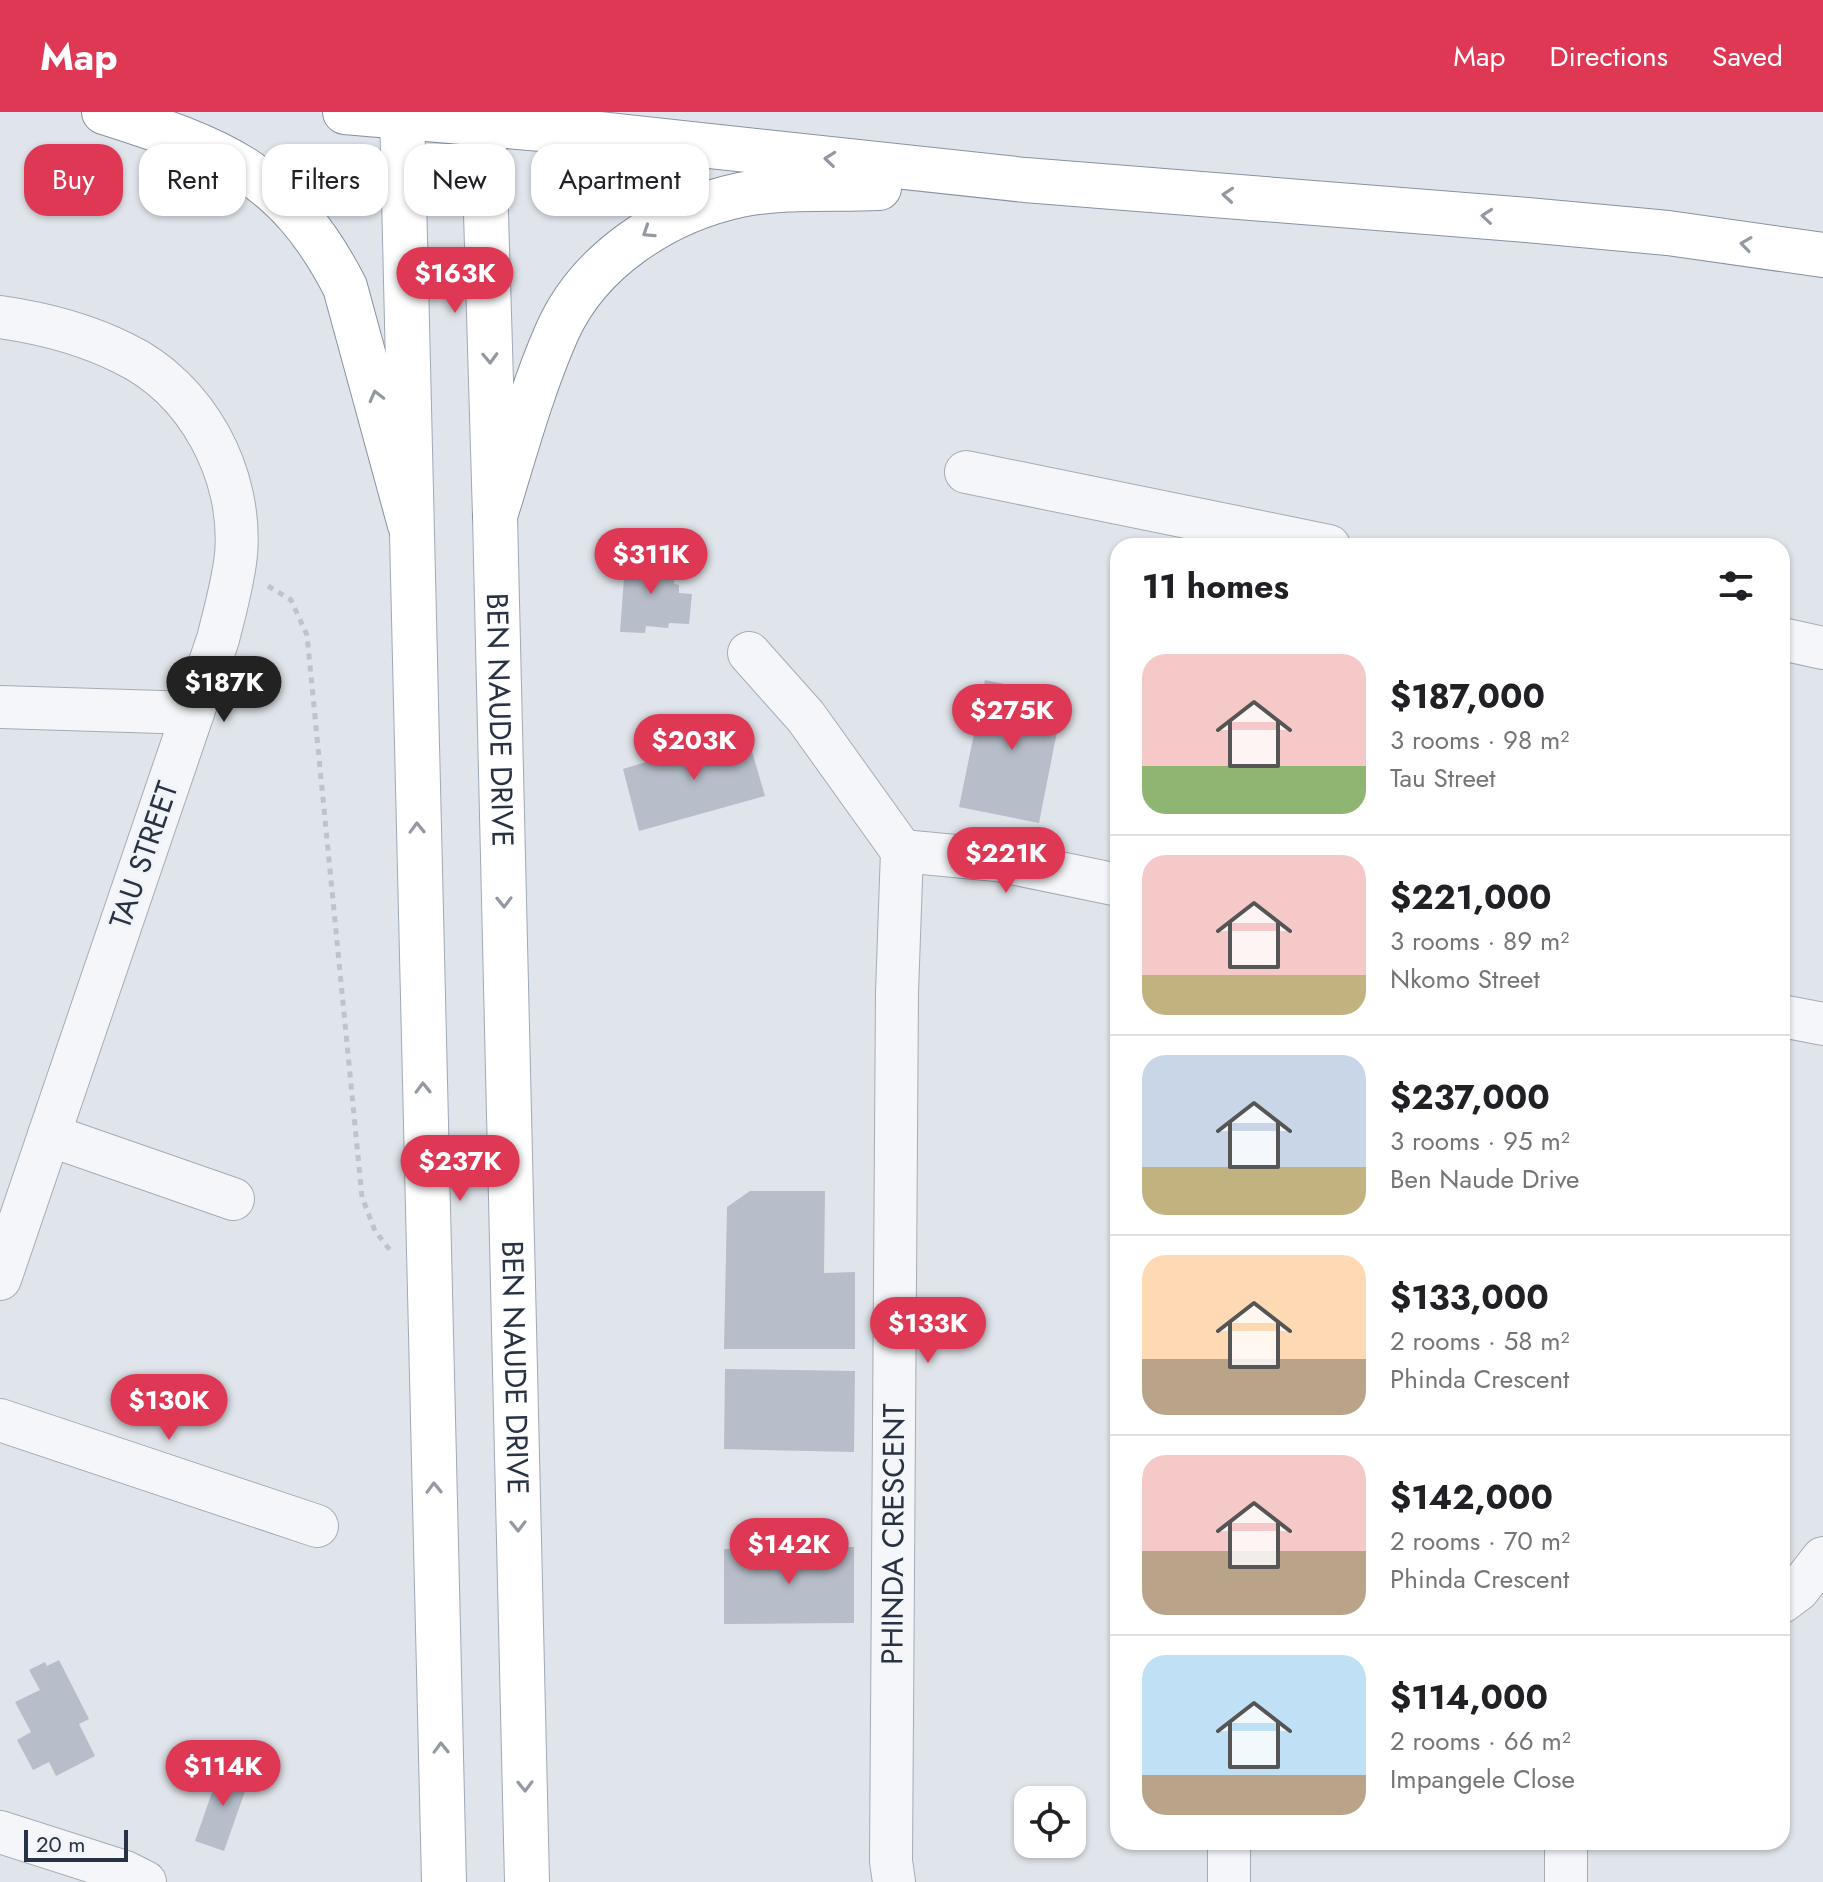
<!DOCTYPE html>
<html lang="en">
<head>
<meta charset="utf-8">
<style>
  :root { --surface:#fff; --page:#f2f2f2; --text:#202124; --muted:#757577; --line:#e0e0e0; --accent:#de3855 }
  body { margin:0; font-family:Jost,sans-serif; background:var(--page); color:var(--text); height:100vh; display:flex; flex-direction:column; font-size:30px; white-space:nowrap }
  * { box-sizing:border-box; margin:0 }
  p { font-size:26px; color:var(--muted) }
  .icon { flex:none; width:44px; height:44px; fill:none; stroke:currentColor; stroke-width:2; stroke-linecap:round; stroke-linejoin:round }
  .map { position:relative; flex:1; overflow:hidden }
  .sheet { position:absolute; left:1110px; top:426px; width:680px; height:1312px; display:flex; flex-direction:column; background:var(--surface); border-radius:24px; box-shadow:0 2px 6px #0004 }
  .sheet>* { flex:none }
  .banner { position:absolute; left:24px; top:32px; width:760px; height:72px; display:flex; gap:16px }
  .buttons { position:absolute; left:1014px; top:1674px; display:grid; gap:16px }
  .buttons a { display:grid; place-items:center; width:72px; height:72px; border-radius:16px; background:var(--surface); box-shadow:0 2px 6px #0004; font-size:40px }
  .scale { position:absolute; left:24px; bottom:20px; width:104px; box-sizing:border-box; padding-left:8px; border:4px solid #273244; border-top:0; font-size:22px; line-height:28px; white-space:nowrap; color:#273244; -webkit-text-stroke:6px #f0f4f8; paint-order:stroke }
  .price { position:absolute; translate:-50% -68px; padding:0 18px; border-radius:28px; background:var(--accent); color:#fff; font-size:26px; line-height:52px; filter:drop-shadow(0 2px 4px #0008) }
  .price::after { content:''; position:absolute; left:50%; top:48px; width:24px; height:18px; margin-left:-12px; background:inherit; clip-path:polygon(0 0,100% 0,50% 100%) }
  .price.current { background:#222; color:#fff }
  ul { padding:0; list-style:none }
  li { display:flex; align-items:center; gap:24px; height:200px; padding:0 32px }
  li+li { border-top:2px solid var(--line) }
  li span { display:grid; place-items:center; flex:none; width:224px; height:160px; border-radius:24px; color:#555 }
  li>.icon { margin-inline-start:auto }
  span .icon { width:96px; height:96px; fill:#fffc; stroke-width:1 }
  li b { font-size:34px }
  h2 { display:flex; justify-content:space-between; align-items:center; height:96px; padding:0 32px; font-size:34px }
  .pill { padding:0 28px; border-radius:24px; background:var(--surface); box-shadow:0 2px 6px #0004; font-size:28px; line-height:72px }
  .pill.current { background:var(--accent); color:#fff }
  header { display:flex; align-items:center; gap:48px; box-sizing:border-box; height:112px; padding:0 40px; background:var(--accent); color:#fff }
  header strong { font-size:38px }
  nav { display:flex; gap:44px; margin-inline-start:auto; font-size:28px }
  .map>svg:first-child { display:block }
  .building { fill:#b7bec9 }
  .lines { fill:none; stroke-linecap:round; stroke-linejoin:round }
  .minor-casing { stroke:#a5acb6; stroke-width:44 }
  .major-casing { stroke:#9ea9b8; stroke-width:46 }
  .highway-casing { stroke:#8692a3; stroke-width:46 }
  .path { stroke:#bfc3ca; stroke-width:5; stroke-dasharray:6 6; stroke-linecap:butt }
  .minor { stroke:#f4f6f9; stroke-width:42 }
  .major { stroke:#fff; stroke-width:44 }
  .highway { stroke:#fff; stroke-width:44 }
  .oneway { stroke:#9398a2 }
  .labels { text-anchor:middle; stroke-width:6; stroke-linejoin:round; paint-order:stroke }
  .street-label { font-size:30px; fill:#273244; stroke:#f0f4f8 }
</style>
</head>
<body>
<header>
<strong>Map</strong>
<nav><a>Map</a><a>Directions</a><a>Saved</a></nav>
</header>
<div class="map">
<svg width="1823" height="1770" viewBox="0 0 1823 1770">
  <rect width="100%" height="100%" fill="#e0e5eb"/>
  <!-- building -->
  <g class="building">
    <polygon points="626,439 642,439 642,445 654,447 653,455 675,457 674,472 679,473 679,481 692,482 689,512 669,511 668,516 646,514 645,521 620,520"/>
    <polygon points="985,568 1064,584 1039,711 959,695"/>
    <polygon points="746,619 765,684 639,719 623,657"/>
    <polygon points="750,1079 825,1079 824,1161 855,1160 855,1237 724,1237 727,1095"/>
    <polygon points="725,1257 855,1259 854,1340 724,1337"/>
    <polygon points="854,1435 854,1511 724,1512 724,1437"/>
    <polygon points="59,1548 89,1607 79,1612 95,1644 56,1664 49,1650 33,1658 17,1628 31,1620 15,1590 40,1578 29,1558 45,1550 47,1554"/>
    <polygon points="222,1652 251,1662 224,1739 195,1729"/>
  </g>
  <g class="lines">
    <defs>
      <g id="minor">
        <path d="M0,205C42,211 85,222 123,241C197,276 243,362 236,443C233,471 225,499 218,527L0,1167"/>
        <polyline points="966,360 1329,434"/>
        <polyline points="1782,527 1823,536"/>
        <polyline points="749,541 806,605 902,739"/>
        <polyline points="0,595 193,601"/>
        <polyline points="902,739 997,748 1118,773"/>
        <polyline points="1782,904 1823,912"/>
        <polyline points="49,1023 233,1087"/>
        <polyline points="0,1308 317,1414"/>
        <polyline points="1782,1490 1798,1478 1823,1446"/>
        <polyline points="0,1720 125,1760 145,1770"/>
        <path id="s1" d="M894,1770L891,1749L897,880L902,739"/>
        <polyline points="1229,1770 1229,1730"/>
        <polyline points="1566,1770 1566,1730"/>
      </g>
      <g id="major">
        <polyline points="402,0 444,1770"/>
        <path id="s2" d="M483,0L495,404L527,1770"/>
      </g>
      <g id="highway">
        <path d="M104,0C220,37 286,60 345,175L410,413"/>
        <polyline points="345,0 599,22 1025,68 1527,108 1668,121 1823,143"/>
        <path d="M495,404C514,343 531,279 557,220C589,148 665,99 740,83C786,74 833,78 879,76"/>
      </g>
    </defs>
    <!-- minor casing -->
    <use href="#minor" class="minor-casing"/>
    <!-- major casing -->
    <use href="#major" class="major-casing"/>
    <!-- highway casing -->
    <use href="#highway" class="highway-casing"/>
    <!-- path -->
    <polyline class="path" points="268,474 291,488 307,523 362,1085 375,1119 390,1138"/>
    <!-- minor -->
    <use href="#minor" class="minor"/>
    <!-- major -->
    <use href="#major" class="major"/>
    <!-- highway -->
    <use href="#highway" class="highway"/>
  </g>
  <!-- one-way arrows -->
  <defs><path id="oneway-chevron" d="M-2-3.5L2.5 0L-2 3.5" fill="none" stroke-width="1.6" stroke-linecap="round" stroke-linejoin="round" transform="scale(2)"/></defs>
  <g class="oneway">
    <use href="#oneway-chevron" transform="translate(830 47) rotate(-174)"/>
    <use href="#oneway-chevron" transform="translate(1228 83) rotate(-176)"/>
    <use href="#oneway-chevron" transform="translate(1487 104) rotate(-175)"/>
    <use href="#oneway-chevron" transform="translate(648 120) rotate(147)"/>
    <use href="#oneway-chevron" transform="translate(1746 132) rotate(-172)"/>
    <use href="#oneway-chevron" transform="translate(490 246) rotate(88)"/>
    <use href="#oneway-chevron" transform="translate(376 284) rotate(-104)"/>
    <use href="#oneway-chevron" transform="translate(417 716) rotate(-91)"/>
    <use href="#oneway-chevron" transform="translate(504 790) rotate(89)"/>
    <use href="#oneway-chevron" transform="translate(423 976) rotate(-91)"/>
    <use href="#oneway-chevron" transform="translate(434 1376) rotate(-91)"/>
    <use href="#oneway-chevron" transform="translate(518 1414) rotate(89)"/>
    <use href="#oneway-chevron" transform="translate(441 1636) rotate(-91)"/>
    <use href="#oneway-chevron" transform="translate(525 1674) rotate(89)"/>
  </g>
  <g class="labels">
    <!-- street labels -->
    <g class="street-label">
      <text dy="10" stroke="none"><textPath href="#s2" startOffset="608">BEN NAUDE DRIVE</textPath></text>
      <text transform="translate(144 743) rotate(-71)" y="10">TAU STREET</text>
      <text dy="10" stroke="none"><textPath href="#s2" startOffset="1256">BEN NAUDE DRIVE</textPath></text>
      <text dy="10" stroke="none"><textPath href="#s1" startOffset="348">PHINDA CRESCENT</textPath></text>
    </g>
  </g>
</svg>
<div class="buttons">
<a><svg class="icon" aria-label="locate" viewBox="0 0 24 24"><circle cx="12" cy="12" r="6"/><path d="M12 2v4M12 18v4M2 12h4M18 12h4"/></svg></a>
</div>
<div class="scale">20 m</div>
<b class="price" style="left:455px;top:203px">$163K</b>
<b class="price" style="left:651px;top:484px">$311K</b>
<b class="price current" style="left:224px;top:612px">$187K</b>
<b class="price" style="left:1012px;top:640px">$275K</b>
<b class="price" style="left:694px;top:670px">$203K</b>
<b class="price" style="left:1006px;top:783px">$221K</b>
<b class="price" style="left:460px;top:1091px">$237K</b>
<b class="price" style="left:928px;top:1253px">$133K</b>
<b class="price" style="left:169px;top:1330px">$130K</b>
<b class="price" style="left:789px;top:1474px">$142K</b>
<b class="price" style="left:223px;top:1696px">$114K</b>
<div class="banner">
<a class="pill current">Buy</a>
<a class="pill">Rent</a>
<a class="pill">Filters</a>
<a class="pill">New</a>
<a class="pill">Apartment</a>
</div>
<section class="sheet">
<h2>11 homes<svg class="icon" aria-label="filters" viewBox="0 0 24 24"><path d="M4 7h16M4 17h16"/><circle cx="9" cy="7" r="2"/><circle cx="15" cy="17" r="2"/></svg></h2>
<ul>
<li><span style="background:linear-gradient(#f6c9c9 70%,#8fb573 0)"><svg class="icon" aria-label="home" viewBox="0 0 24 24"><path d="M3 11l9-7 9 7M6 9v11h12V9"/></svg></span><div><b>$187,000</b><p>3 rooms · 98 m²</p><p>Tau Street</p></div></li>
<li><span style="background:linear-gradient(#f6c9c9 75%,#c2b280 0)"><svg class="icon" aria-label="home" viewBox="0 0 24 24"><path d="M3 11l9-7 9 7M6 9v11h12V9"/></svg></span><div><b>$221,000</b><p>3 rooms · 89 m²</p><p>Nkomo Street</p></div></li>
<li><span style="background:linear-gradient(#c9d6e8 70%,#c2b280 0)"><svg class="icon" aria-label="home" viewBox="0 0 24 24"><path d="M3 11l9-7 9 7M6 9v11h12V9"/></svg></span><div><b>$237,000</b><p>3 rooms · 95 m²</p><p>Ben Naude Drive</p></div></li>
<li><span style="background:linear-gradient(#ffd9b3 65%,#b9a48a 0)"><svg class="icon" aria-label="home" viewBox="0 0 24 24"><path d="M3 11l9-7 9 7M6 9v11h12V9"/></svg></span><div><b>$133,000</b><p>2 rooms · 58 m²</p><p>Phinda Crescent</p></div></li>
<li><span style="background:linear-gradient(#f6c9c9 60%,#b9a48a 0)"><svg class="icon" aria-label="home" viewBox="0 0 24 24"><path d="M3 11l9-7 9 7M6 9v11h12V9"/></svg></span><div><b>$142,000</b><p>2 rooms · 70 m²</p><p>Phinda Crescent</p></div></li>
<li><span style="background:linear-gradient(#bfe0f5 75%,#b9a48a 0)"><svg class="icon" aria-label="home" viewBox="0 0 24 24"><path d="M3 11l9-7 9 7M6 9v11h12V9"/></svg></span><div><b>$114,000</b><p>2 rooms · 66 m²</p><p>Impangele Close</p></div></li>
</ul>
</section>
</div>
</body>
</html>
